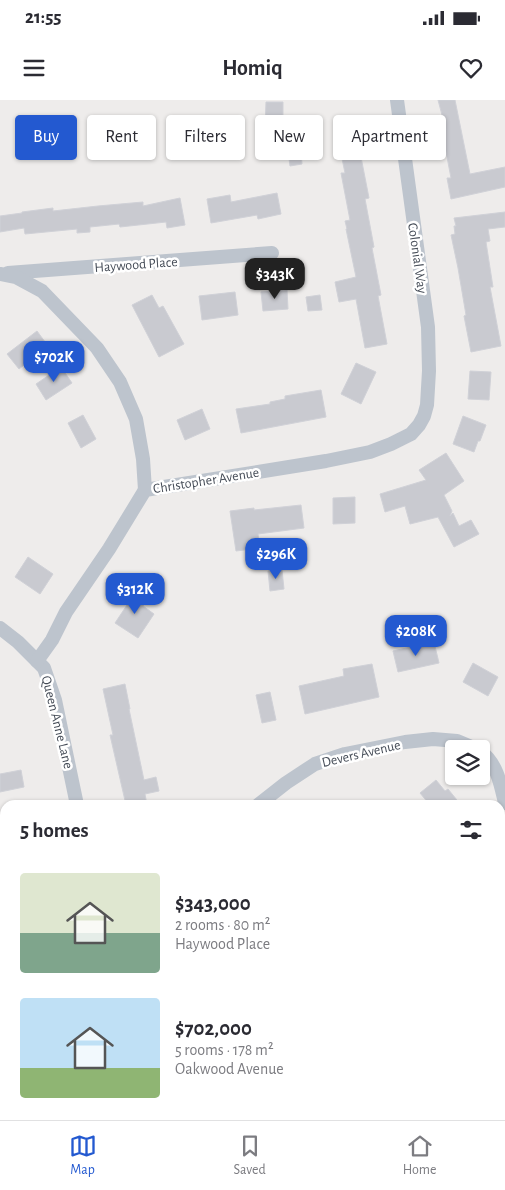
<!DOCTYPE html>
<html lang="en">
<head>
<meta charset="utf-8">
<style>
  :root { --surface:#fff; --page:#f2f2f3; --text:#2b2b33; --muted:#7c7c81; --line:#e1e1e2; --accent:#2359d0 }
  body { margin:0; font-family:"Alegreya Sans",sans-serif; background:var(--page); color:var(--text); height:100vh; display:flex; flex-direction:column; font-size:19px; white-space:nowrap }
  * { box-sizing:border-box; margin:0 }
  p { font-size:16px; color:var(--muted) }
  .icon { flex:none; width:28px; height:28px; fill:none; stroke:currentColor; stroke-width:2; stroke-linecap:round; stroke-linejoin:round }
  .map { position:relative; flex:1; overflow:hidden }
  .panel { position:absolute; left:0px; top:700px; width:505px; height:320px; display:flex; flex-direction:column; background:var(--surface); border-radius:15px 15px 0 0; box-shadow:0 1px 4px #0004 }
  .panel>* { flex:none }
  .guide { position:absolute; left:15px; top:15px; width:475px; height:45px; display:flex; gap:10px }
  .controls { position:absolute; left:445px; top:640px; display:grid; gap:10px }
  .controls a { display:grid; place-items:center; width:45px; height:45px; border-radius:5px; background:var(--surface); box-shadow:0 1px 4px #0004; font-size:25px }
  .price { position:absolute; translate:-50% -42px; padding:0 11px; border-radius:10px; background:var(--accent); color:#fff; font-size:16px; line-height:32px; filter:drop-shadow(0 1px 2px #0008) }
  .price::after { content:''; position:absolute; left:50%; top:30px; width:15px; height:11px; margin-left:-8px; background:inherit; clip-path:polygon(0 0,100% 0,50% 100%) }
  .price.active { background:#222; color:#fff }
  ul { padding:0; list-style:none }
  li { display:flex; align-items:center; gap:15px; height:125px; padding:0 20px }
  li span { display:grid; place-items:center; flex:none; width:140px; height:100px; border-radius:5px; color:#555 }
  li>.icon { margin-inline-start:auto }
  span .icon { width:60px; height:60px; fill:#fffc; stroke-width:1 }
  li b { font-size:21px }
  h2 { display:flex; justify-content:space-between; align-items:center; height:60px; padding:0 20px; font-size:21px }
  .chip { padding:0 18px; border-radius:5px; background:var(--surface); box-shadow:0 1px 4px #0004; font-size:18px; line-height:45px }
  .chip.active { background:var(--accent); color:#fff }
  .status { display:flex; justify-content:space-between; align-items:center; height:35px; padding:0 25px; background:var(--surface); direction:ltr }
  .status svg { height:14px; fill:currentColor }
  header { display:flex; justify-content:space-between; align-items:center; height:65px; padding:0 20px; background:var(--surface); font-size:22px; font-weight:700 }
  .tabs { display:flex; justify-content:space-around; align-items:center; height:70px; border-top:1px solid var(--line); background:var(--surface); font-size:14px; color:var(--muted) }
  .tabs a { display:grid; justify-items:center; gap:2px }
  .tabs .active { color:var(--accent) }
  .map>svg:first-child { display:block }
  .building { fill:#c9cad0; stroke:#d0d1d7 }
  .lines { fill:none; stroke-linecap:round; stroke-linejoin:round }
  .minor { stroke:#bdc4cd; stroke-width:14 }
  .labels { text-anchor:middle; stroke-width:5; stroke-linejoin:round; paint-order:stroke }
  .street-label { font-size:14px; fill:#454c57; stroke:#fff }
</style>
</head>
<body>
<div class="status"><b>21:55</b><svg viewBox="0 0 49 12"><path d="M0 12V9h3v3zM5 12V6h3v6zM10 12V3h3v9zM15 12V0h3v12zM26 1h20v11H26zM47 4h2v5h-2z"/></svg></div>
<header><svg class="icon" aria-label="menu" viewBox="0 0 24 24"><path d="M4 6h16M4 12h16M4 18h16"/></svg>Homiq<svg class="icon" aria-label="heart" viewBox="0 0 24 24"><path d="M12 20l-8-8c-3-5 5-10 8-4 3-6 11-1 8 4z"/></svg></header>
<div class="map">
<svg width="505" height="1020" viewBox="0 0 505 1020">
  <rect width="100%" height="100%" fill="#eeeceb"/>
  <!-- building -->
  <g class="building">
    <polygon points="438,0 455,0 470,74 505,67 505,87 451,99 447,78 451,78 442,31 446,30"/>
    <polygon points="266,2 283,2 283,29 265,29"/>
    <polygon points="357,21 362,52 360,52 369,98 365,99 374,147 372,148 381,195 378,196 387,244 365,248 356,199 339,202 335,182 356,177 346,129 347,129 345,121 350,120 341,73 345,73 335,25"/>
    <polygon points="301,50 302,64 290,66 288,51"/>
    <polygon points="277,93 281,114 258,119 257,115 211,123 207,99 230,95 231,102"/>
    <polygon points="180,98 185,125 167,128 166,122 120,127 119,124 90,127 90,132 77,133 77,129 25,134 24,128 0,132 0,116 22,113 22,112 53,108 53,111 98,106 143,102 143,106"/>
    <polygon points="505,112 505,127 488,129 490,141 486,142 493,187 490,187 501,246 471,252 464,216 466,215 458,168 451,135 455,134 454,126 456,126 454,118"/>
    <polygon points="287,190 288,209 263,211 261,192"/>
    <polygon points="235,192 238,215 202,220 199,196"/>
    <polygon points="152,195 159,208 163,206 184,244 159,257 132,205"/>
    <polygon points="320,195 322,210 308,211 306,197"/>
    <polygon points="37,231 48,246 19,269 7,254"/>
    <polygon points="356,263 376,272 361,304 341,294"/>
    <polygon points="61,267 72,283 46,300 36,284"/>
    <polygon points="470,271 491,272 489,300 468,299"/>
    <polygon points="321,290 326,317 241,333 236,309 270,304 270,302 285,299 285,296"/>
    <polygon points="202,309 210,329 185,340 177,320"/>
    <polygon points="83,315 96,339 81,348 68,323"/>
    <polygon points="463,316 486,325 480,341 478,341 474,352 453,344"/>
    <polygon points="446,353 464,381 444,395 452,411 450,416 453,413 459,426 471,420 479,434 454,447 438,417 410,424 405,406 385,412 380,394 426,380 419,370"/>
    <polygon points="355,397 355,423 333,424 333,398"/>
    <polygon points="301,405 304,428 258,434 260,448 236,451 230,411 254,408 254,410"/>
    <polygon points="28,457 53,474 40,494 15,477"/>
    <polygon points="282,470 284,489 270,491 268,471"/>
    <polygon points="137,490 149,498 143,506 154,514 138,538 115,523"/>
    <polygon points="434,542 439,563 398,572 393,551"/>
    <polygon points="473,563 498,577 488,596 463,582"/>
    <polygon points="372,564 379,597 305,614 299,586 344,576 343,569"/>
    <polygon points="125,584 130,609 129,609 144,680 156,677 159,691 145,694 147,705 126,705 110,635 113,635 103,589"/>
    <polygon points="270,592 276,620 262,623 256,595"/>
    <polygon points="21,670 24,687 0,692 0,674"/>
    <polygon points="436,680 445,691 448,689 461,705 428,705 429,704 420,693"/>
  </g>
  <g class="lines">
    <!-- minor -->
    <g class="minor">
      <polyline points="8,173 272,153"/>
      <polyline points="0,174 16,177 42,191 97,248 120,282 136,319 143,359 145,390"/>
      <polyline points="0,528 18,542 44,568 55,600 77,705"/>
      <polyline points="37,561 52,540 66,512 109,449 145,390 326,361 370,352 391,344 411,334 419,325 424,316 427,305 429,271 428,227 397,0"/>
      <path d="M481,652C497,663 501,686 505,703"/>
      <polyline points="258,705 286,683 315,664 345,654 405,642 433,639 457,641 476,649"/>
      <polyline points="0,740 5,740"/>
      <polyline points="500,910 505,908"/>
      <polyline points="0,1001 5,1000"/>
      <polyline points="137,1015 138,1020"/>
    </g>
  </g>
  <g class="labels">
    <!-- street labels -->
    <g class="street-label">
      <text transform="translate(418 158) rotate(82)" y="5">Colonial Way</text>
      <text transform="translate(136 164) rotate(-4)" y="5">Haywood Place</text>
      <text transform="translate(206 380) rotate(-9)" y="5">Christopher Avenue</text>
      <text transform="translate(58 622) rotate(76)" y="5">Queen Anne Lane</text>
      <text transform="translate(361 653) rotate(-13)" y="5">Devers Avenue</text>
    </g>
  </g>
</svg>
<div class="controls">
<a><svg class="icon" aria-label="layers" viewBox="0 0 24 24"><path d="M12 4l9 5-9 5-9-5zM3 14l9 5 9-5"/></svg></a>
</div>
<b class="price active" style="left:275px;top:200px">$343K</b>
<b class="price" style="left:54px;top:283px">$702K</b>
<b class="price" style="left:276px;top:480px">$296K</b>
<b class="price" style="left:135px;top:515px">$312K</b>
<b class="price" style="left:416px;top:557px">$208K</b>
<div class="guide">
<a class="chip active">Buy</a>
<a class="chip">Rent</a>
<a class="chip">Filters</a>
<a class="chip">New</a>
<a class="chip">Apartment</a>
</div>
<section class="panel">
<h2>5 homes<svg class="icon" aria-label="filters" viewBox="0 0 24 24"><path d="M4 7h16M4 17h16"/><circle cx="9" cy="7" r="2"/><circle cx="15" cy="17" r="2"/></svg></h2>
<ul>
<li><span style="background:linear-gradient(#dfe7d0 60%,#7fa58c 0)"><svg class="icon" aria-label="home" viewBox="0 0 24 24"><path d="M3 11l9-7 9 7M6 9v11h12V9"/></svg></span><div><b>$343,000</b><p>2 rooms · 80 m²</p><p>Haywood Place</p></div></li>
<li><span style="background:linear-gradient(#bfe0f5 70%,#8fb573 0)"><svg class="icon" aria-label="home" viewBox="0 0 24 24"><path d="M3 11l9-7 9 7M6 9v11h12V9"/></svg></span><div><b>$702,000</b><p>5 rooms · 178 m²</p><p>Oakwood Avenue</p></div></li>
</ul>
</section>
</div>
<nav class="tabs">
<a class="active"><svg class="icon" aria-label="map" viewBox="0 0 24 24"><path d="M3 6l6-2 6 2 6-2v14l-6 2-6-2-6 2zM9 4v14M15 6v14"/></svg>Map</a>
<a><svg class="icon" aria-label="saved" viewBox="0 0 24 24"><path d="M7 4h10v16l-5-4-5 4z"/></svg>Saved</a>
<a><svg class="icon" aria-label="home" viewBox="0 0 24 24"><path d="M3 11l9-7 9 7M6 9v11h12V9"/></svg>Home</a>
</nav>
</body>
</html>
